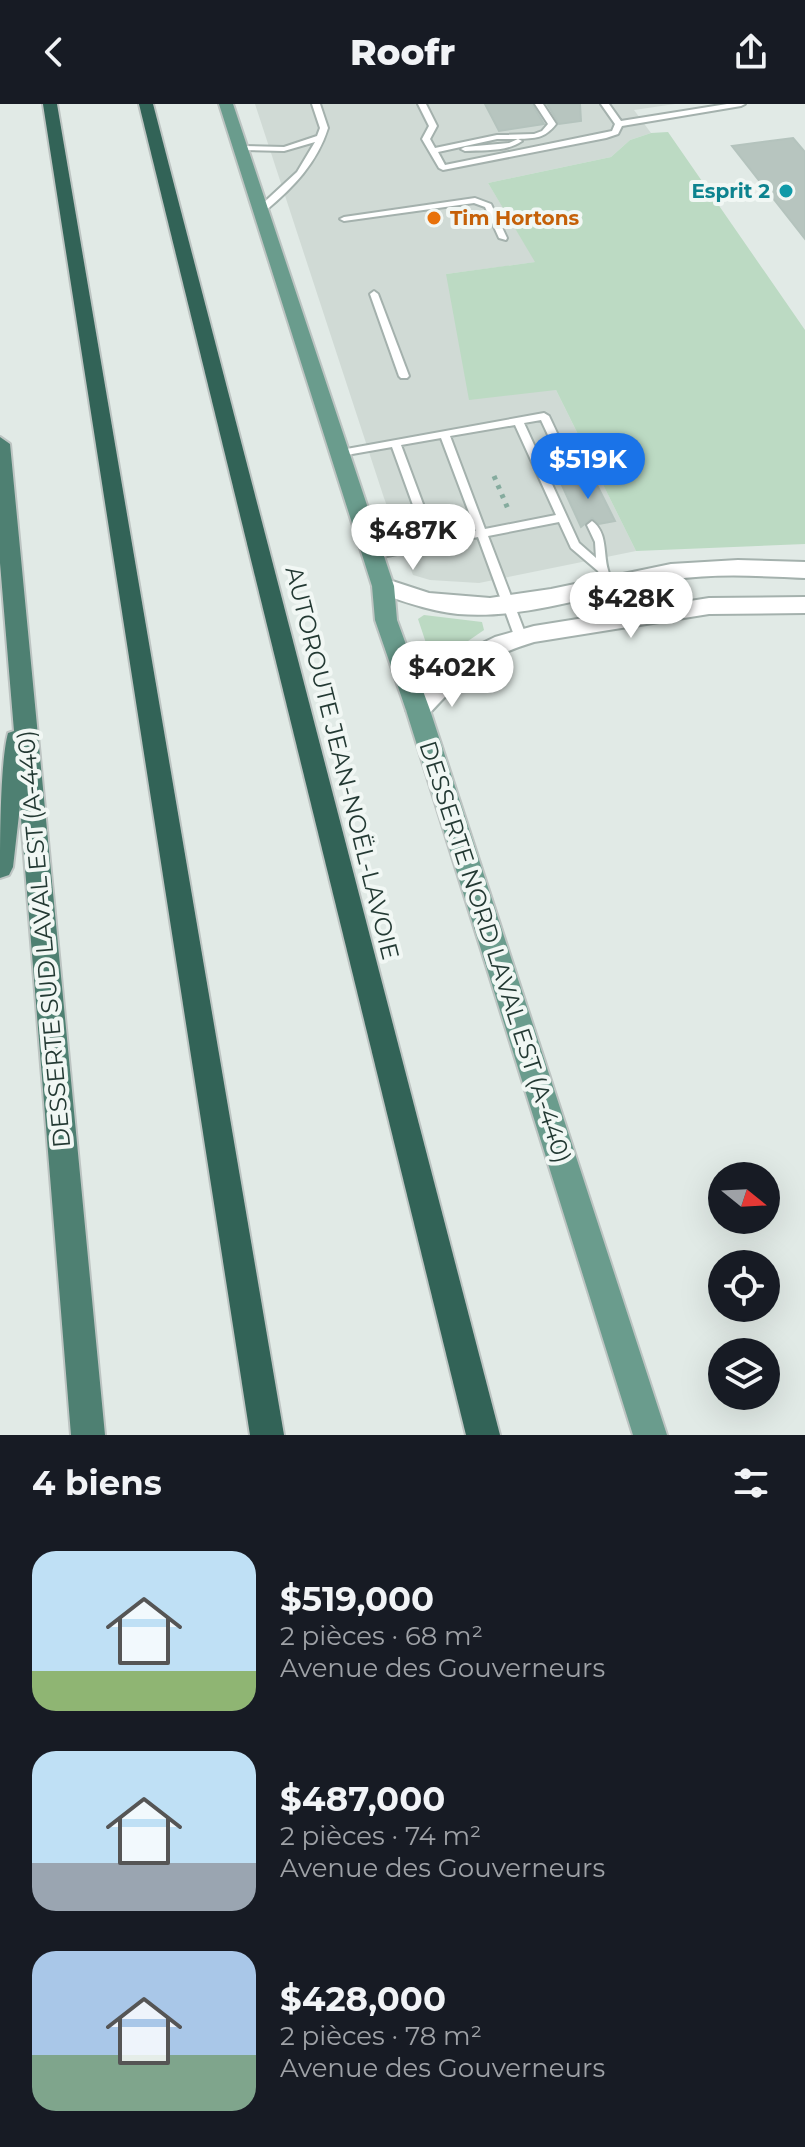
<!DOCTYPE html>
<html lang="fr">
<head>
<meta charset="utf-8">
<style>
  :root { --surface:#171b24; --page:#20242c; --text:#f1f3f6; --muted:#9ea1a6; --accent:#1a73e8 }
  body { margin:0; font-family:Montserrat,sans-serif; background:var(--page); color:var(--text); height:100vh; display:flex; flex-direction:column; font-size:30px; white-space:nowrap }
  * { box-sizing:border-box; margin:0 }
  p { font-size:26px; color:var(--muted) }
  .icon { flex:none; width:44px; height:44px; fill:none; stroke:currentColor; stroke-width:2; stroke-linecap:round; stroke-linejoin:round }
  .map { position:relative; height:1331px; overflow:hidden }
  .sheet { display:flex; flex-direction:column; background:var(--surface); flex:1 }
  .sheet>* { flex:none }
  .needle { width:52px; rotate:108deg }
  .tools { position:absolute; left:708px; top:1058px; display:grid; gap:16px }
  .tools a { display:grid; place-items:center; width:72px; height:72px; border-radius:50%; background:var(--surface); box-shadow:0 8px 32px #0002; font-size:40px }
  .price { position:absolute; translate:-50% -68px; padding:0 18px; border-radius:28px; background:#fff; color:#222; font-size:26px; line-height:52px; filter:drop-shadow(0 2px 4px #0008) }
  .price::after { content:''; position:absolute; left:50%; top:48px; width:24px; height:18px; margin-left:-12px; background:inherit; clip-path:polygon(0 0,100% 0,50% 100%) }
  .price.active { background:var(--accent); color:#fff }
  ul { padding:0; list-style:none }
  li { display:flex; align-items:center; gap:24px; height:200px; padding:0 32px }
  li span { display:grid; place-items:center; flex:none; width:224px; height:160px; border-radius:24px; color:#555 }
  li>.icon { margin-inline-start:auto }
  span .icon { width:96px; height:96px; fill:#fffc; stroke-width:1 }
  li b { font-size:34px }
  h2 { display:flex; justify-content:space-between; align-items:center; height:96px; padding:0 32px; font-size:34px }
  header { display:flex; justify-content:space-between; align-items:center; height:104px; padding:0 32px; background:var(--surface); font-size:36px; font-weight:800 }
  .map>svg:first-child { display:block }
  .built { fill:#d0dad5 }
  .green { fill:#bcdac3 }
  .building { fill:#b7c5bf; stroke:#b4c3bd; stroke-width:2 }
  .lines { fill:none; stroke-linecap:round; stroke-linejoin:round }
  .service-casing { stroke:#a4b1ad; stroke-width:4 }
  .tertiary-casing { stroke:#a4b1ad; stroke-width:4 }
  .primary-casing { stroke:#bdc4c2; stroke-width:4 }
  .trunk-casing { stroke:#bdc4c2; stroke-width:4 }
  .motorway-casing { stroke:#bdc4c2; stroke-width:4 }
  .path { stroke:#85ab9e; stroke-width:5; stroke-dasharray:4 6; stroke-linecap:butt }
  .service { fill:#fff; fill-rule:evenodd }
  .tertiary { fill:#fff; fill-rule:evenodd }
  .primary { fill:#6a9c8d; fill-rule:evenodd }
  .trunk { fill:#4e8072; fill-rule:evenodd }
  .motorway { fill:#326357; fill-rule:evenodd }
  .culture-dot { fill:#0f9aa8; stroke:#f1f7f4; stroke-width:3 }
  .food-dot { fill:#e8710a; stroke:#f1f7f4; stroke-width:3 }
  .labels { text-anchor:middle; stroke-width:8; stroke-linejoin:round; paint-order:stroke }
  .far-culture-label { font-size:20px; font-weight:bold; fill:#0d838f; stroke:#f1f7f4; text-anchor:end }
  .far-food-label { font-size:20px; font-weight:bold; fill:#c56008; stroke:#f1f7f4; text-anchor:start }
  .street-label { font-size:24px; fill:#233933; stroke:#f1f7f4 }
</style>
</head>
<body>
<header><svg class="icon" aria-label="back" viewBox="0 0 24 24"><path d="M15 5l-7 7 7 7"/></svg>Roofr<svg class="icon" aria-label="share" viewBox="0 0 24 24"><path d="M12 15V3M7 8l5-5 5 5M5 13v7h14v-7"/></svg></header>
<div class="map">
<svg width="805" height="1331" viewBox="0 0 805 1331">
  <rect width="100%" height="100%" fill="#e1eae6"/>
  <!-- built -->
  <polygon class="built" points="255,0 675,0 634,6 651,29 630,36 611,53 488,79 536,158 446,170 556,286 636,447 479,479 430,476 413,471 384,394"/>
  <!-- green -->
  <g class="green">
    <polygon points="668,28 805,226 805,440 636,447 556,286 469,296 446,170 535,158 488,79 611,53 630,36 651,29"/>
    <polygon points="424,511 482,518 484,526 452,548 441,560 432,557 418,515"/>
  </g>
  <!-- building -->
  <g class="building">
    <polygon points="485,0 532,0 544,20 499,27"/>
    <polygon points="547,0 580,0 581,17 559,20"/>
    <polygon points="793,34 805,48 805,135 732,42"/>
    <polygon points="592,371 615,417 599,420 592,414 581,423 560,377 573,380 577,374"/>
  </g>
  <g class="lines">
    <defs>
      <g id="service">
        <path d="M312,0H320L328,24C317,59 293,84 265,107H259V103L297,68L315,38L284,47L241,46L237,44L241,42L284,43L317,32L320,24Z"/>
        <path d="M418,0H426L437,22L430,35L435,44L497,31L534,30L542,27L548,20L535,0H543L556,20C544,35 536,34 518,35L522,37C507,48 483,46 465,47L461,45L465,43L509,39L518,35H497L438,48L445,61L612,27L615,20L601,0H609L621,17L727,0H745L741,2L622,22L618,30L606,34L443,66L439,64L422,35L429,22Z"/>
        <polygon points="475,94 491,100 507,134 506,136 499,134 485,103 474,99 344,117 340,115 344,113"/>
        <polygon points="374,187 378,190 409,272 407,274 401,274 399,272 370,190"/>
        <path d="M544,309L549,312L565,346L566,359L574,375L573,377H565L556,359L555,346L541,316L524,319L579,439L596,454L595,438L587,421L592,417C608,429 603,449 608,466C612,482 623,499 630,514L629,517H621L598,467L571,444L559,418L488,432L527,534L521,538L515,534L478,433L373,455L369,454L368,451L369,448L426,437L392,343L341,352L336,349L341,346ZM515,321L556,411L485,425L450,332ZM441,334L476,427L436,435L401,341Z"/>
      </g>
      <g id="tertiary">
        <path d="M738,456L805,458V474C760,472 715,469 670,476C600,487 530,516 458,510C429,507 403,497 375,488L372,482L375,476L383,474L429,489L490,494L551,485L671,460Z"/>
        <path d="M805,493V509L709,510L534,538C478,555 465,572 426,613L418,615L410,613L406,606L456,552L495,533L534,522L709,494Z"/>
      </g>
      <polygon id="primary" points="219,0 233,0 394,482 397,516 430,606 667,1331 633,1331 406,606 375,516 372,482"/>
      <path id="trunk" d="M0,333L10,340L105,1331H71L20,702L13,763L9,771L0,774C0,738 0,659 8,629L14,627L0,459Z"/>
      <g id="motorway">
        <polygon points="43,0 57,0 284,1331 250,1331"/>
        <polygon points="139,0 153,0 500,1331 466,1331"/>
      </g>
    </defs>
    <!-- service casing -->
    <use href="#service" class="service-casing"/>
    <!-- tertiary casing -->
    <use href="#tertiary" class="tertiary-casing"/>
    <!-- primary casing -->
    <use href="#primary" class="primary-casing"/>
    <!-- trunk casing -->
    <use href="#trunk" class="trunk-casing"/>
    <!-- motorway casing -->
    <use href="#motorway" class="motorway-casing"/>
    <!-- path -->
    <polyline class="path" points="494,372 508,405"/>
    <!-- service -->
    <use href="#service" class="service"/>
    <!-- tertiary -->
    <use href="#tertiary" class="tertiary"/>
    <!-- primary -->
    <use href="#primary" class="primary"/>
    <!-- trunk -->
    <use href="#trunk" class="trunk"/>
    <!-- motorway -->
    <use href="#motorway" class="motorway"/>
  </g>
  <!-- markers -->
  <circle class="culture-dot" cx="786" cy="87" r="8"/>
  <circle class="food-dot" cx="434" cy="114" r="8"/>
  <g class="labels">
    <!-- far-culture labels -->
    <g class="far-culture-label">
      <text x="770" y="94">Esprit 2</text>
    </g>
    <!-- far-food labels -->
    <g class="far-food-label">
      <text x="450" y="121">Tim Hortons</text>
    </g>
    <!-- street labels -->
    <g class="street-label">
      <text transform="translate(342 659) rotate(76)" y="8">AUTOROUTE JEAN-NOËL-LAVOIE</text>
      <text transform="translate(44 835) rotate(-95)" y="8">DESSERTE SUD LAVAL EST (A-440)</text>
      <text transform="translate(495 848) rotate(72)" y="8">DESSERTE NORD LAVAL EST (A-440)</text>
    </g>
  </g>
</svg>
<div class="tools">
<a><svg class="needle" viewBox="-14 -14 28 28"><path d="M0-13l5 13h-10z" fill="#e53935"/><path d="M0 13l5-13h-10z" fill="#9ea1a6"/></svg></a>
<a><svg class="icon" aria-label="locate" viewBox="0 0 24 24"><circle cx="12" cy="12" r="6"/><path d="M12 2v4M12 18v4M2 12h4M18 12h4"/></svg></a>
<a><svg class="icon" aria-label="layers" viewBox="0 0 24 24"><path d="M12 4l9 5-9 5-9-5zM3 14l9 5 9-5"/></svg></a>
</div>
<b class="price active" style="left:588px;top:397px">$519K</b>
<b class="price" style="left:413px;top:468px">$487K</b>
<b class="price" style="left:631px;top:536px">$428K</b>
<b class="price" style="left:452px;top:605px">$402K</b>
</div>
<section class="sheet">
<h2>4 biens<svg class="icon" aria-label="filters" viewBox="0 0 24 24"><path d="M4 7h16M4 17h16"/><circle cx="9" cy="7" r="2"/><circle cx="15" cy="17" r="2"/></svg></h2>
<ul>
<li><span style="background:linear-gradient(#bfe0f5 75%,#8fb573 0)"><svg class="icon" aria-label="home" viewBox="0 0 24 24"><path d="M3 11l9-7 9 7M6 9v11h12V9"/></svg></span><div><b>$519,000</b><p>2 pièces · 68 m²</p><p>Avenue des Gouverneurs</p></div></li>
<li><span style="background:linear-gradient(#bfe0f5 70%,#9aa5b1 0)"><svg class="icon" aria-label="home" viewBox="0 0 24 24"><path d="M3 11l9-7 9 7M6 9v11h12V9"/></svg></span><div><b>$487,000</b><p>2 pièces · 74 m²</p><p>Avenue des Gouverneurs</p></div></li>
<li><span style="background:linear-gradient(#a9c7e8 65%,#7fa58c 0)"><svg class="icon" aria-label="home" viewBox="0 0 24 24"><path d="M3 11l9-7 9 7M6 9v11h12V9"/></svg></span><div><b>$428,000</b><p>2 pièces · 78 m²</p><p>Avenue des Gouverneurs</p></div></li>
</ul>
</section>
</body>
</html>
